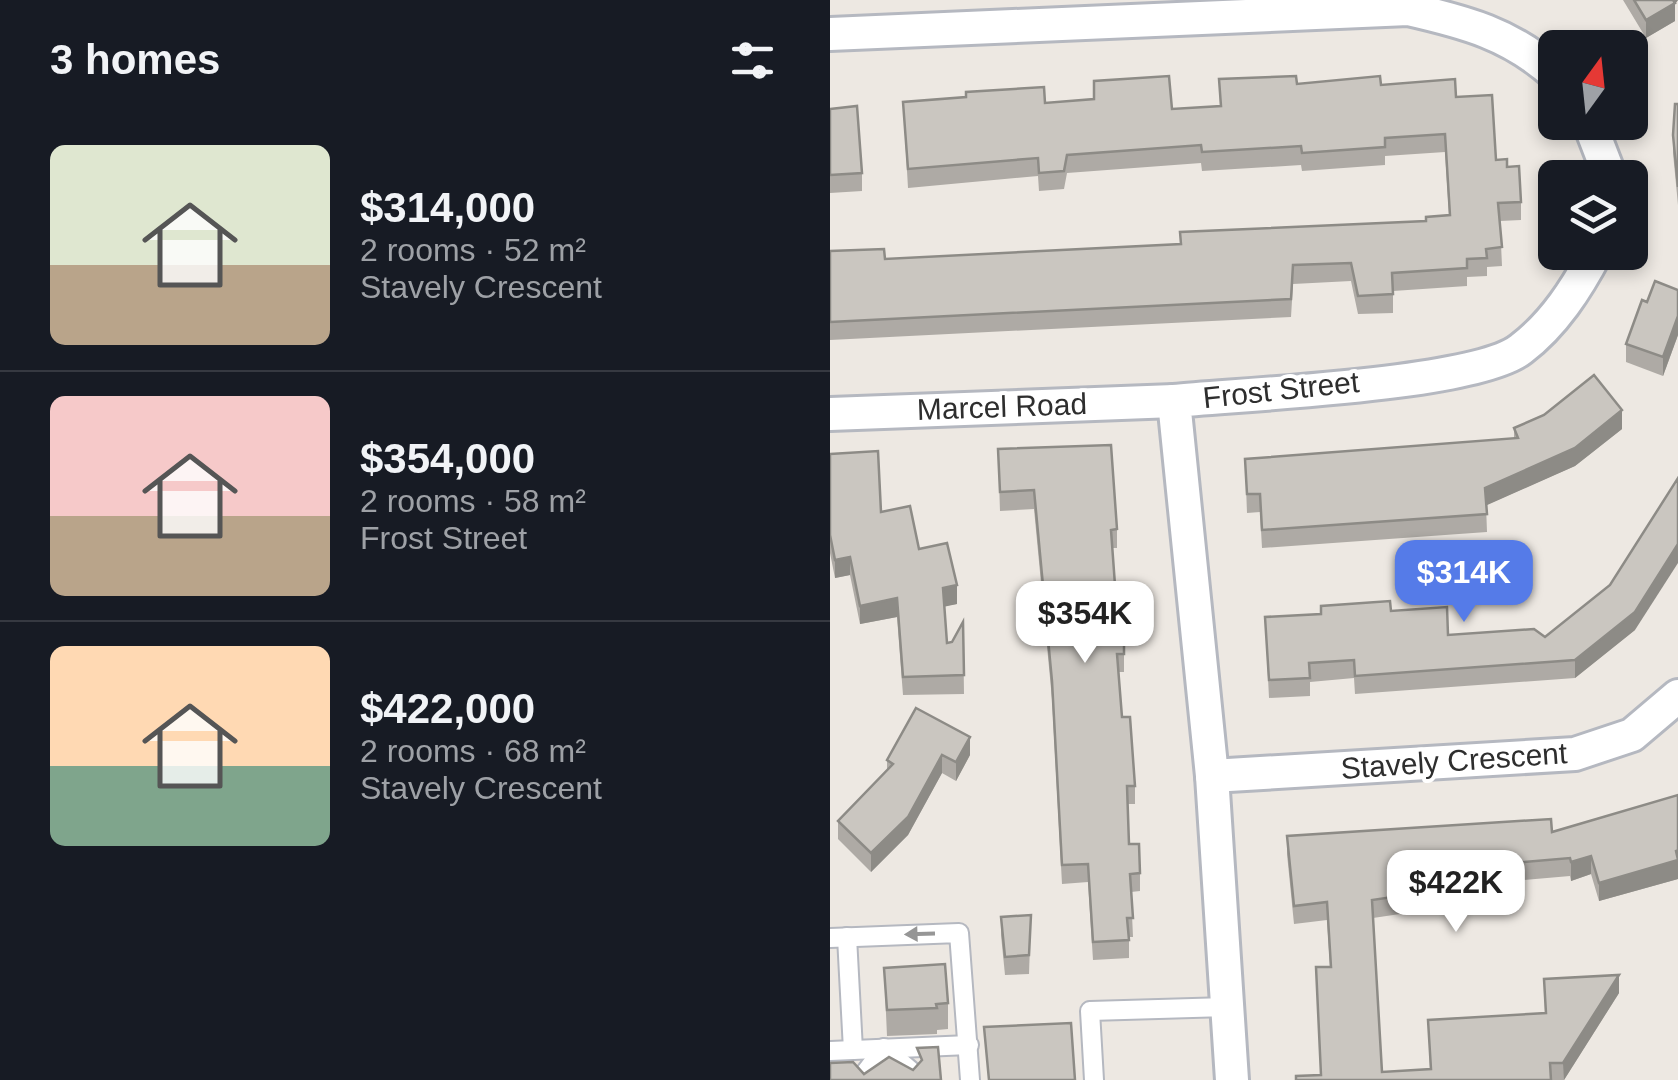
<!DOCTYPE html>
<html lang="en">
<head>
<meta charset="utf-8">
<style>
  :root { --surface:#171b24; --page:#242831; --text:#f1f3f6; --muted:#9ea1a6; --line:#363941; --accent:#557be8 }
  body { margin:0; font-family:Helvetica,sans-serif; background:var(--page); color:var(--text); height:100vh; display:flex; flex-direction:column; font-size:38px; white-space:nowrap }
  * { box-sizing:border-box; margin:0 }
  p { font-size:32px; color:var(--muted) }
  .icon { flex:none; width:55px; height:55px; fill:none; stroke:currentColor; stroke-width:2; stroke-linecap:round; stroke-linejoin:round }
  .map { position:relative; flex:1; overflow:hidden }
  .details { display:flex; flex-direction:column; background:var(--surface); width:830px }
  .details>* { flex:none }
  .needle { width:65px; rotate:15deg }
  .tools { position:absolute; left:708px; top:30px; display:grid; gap:20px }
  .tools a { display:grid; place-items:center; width:110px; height:110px; border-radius:15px; background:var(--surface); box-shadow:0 5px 15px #0003; font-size:50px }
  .price { position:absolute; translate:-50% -85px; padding:0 22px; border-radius:20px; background:#fff; color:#222; font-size:32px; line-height:65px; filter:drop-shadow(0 2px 5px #0008) }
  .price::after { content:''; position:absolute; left:50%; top:60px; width:30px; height:22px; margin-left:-15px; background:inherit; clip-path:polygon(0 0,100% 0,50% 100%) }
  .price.selected { background:var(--accent); color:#fff }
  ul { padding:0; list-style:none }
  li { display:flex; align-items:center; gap:30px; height:250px; padding:0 50px }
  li+li { border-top:2px solid var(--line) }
  li span { display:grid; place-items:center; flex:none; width:280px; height:200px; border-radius:15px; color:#555 }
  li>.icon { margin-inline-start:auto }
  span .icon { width:120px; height:120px; fill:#fffc; stroke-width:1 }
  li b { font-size:42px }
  h2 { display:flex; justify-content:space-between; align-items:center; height:120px; padding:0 50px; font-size:42px }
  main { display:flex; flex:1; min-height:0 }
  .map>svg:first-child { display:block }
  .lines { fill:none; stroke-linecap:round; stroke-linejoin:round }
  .service-casing { stroke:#b5b8c0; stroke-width:22 }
  .minor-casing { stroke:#b5b8c0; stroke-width:38 }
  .service { stroke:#fff; stroke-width:18 }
  .minor { stroke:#fff; stroke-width:32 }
  .wall { fill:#aeaaa5 }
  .shaded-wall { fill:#8d8b86 }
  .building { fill:#cac6c0; stroke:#8d8b86; stroke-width:2.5 }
  .oneway { fill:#969696 }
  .labels { text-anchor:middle; stroke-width:8; stroke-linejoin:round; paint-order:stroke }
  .street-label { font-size:30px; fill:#2e2e2e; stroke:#fff }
</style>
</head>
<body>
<main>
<section class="details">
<h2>3 homes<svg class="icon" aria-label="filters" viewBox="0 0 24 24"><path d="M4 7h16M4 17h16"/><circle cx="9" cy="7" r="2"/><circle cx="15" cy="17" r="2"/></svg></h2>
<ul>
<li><span style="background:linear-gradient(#dfe7d0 60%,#b9a48a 0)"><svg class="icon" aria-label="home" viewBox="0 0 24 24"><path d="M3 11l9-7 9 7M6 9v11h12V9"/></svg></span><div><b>$314,000</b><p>2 rooms · 52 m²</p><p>Stavely Crescent</p></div></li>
<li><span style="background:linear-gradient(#f6c9c9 60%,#b9a48a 0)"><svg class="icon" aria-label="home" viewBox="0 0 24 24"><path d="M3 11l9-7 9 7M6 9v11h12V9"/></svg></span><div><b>$354,000</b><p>2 rooms · 58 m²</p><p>Frost Street</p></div></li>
<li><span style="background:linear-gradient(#ffd9b3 60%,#7fa58c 0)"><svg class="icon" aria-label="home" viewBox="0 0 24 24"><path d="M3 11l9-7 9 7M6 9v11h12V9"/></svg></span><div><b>$422,000</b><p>2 rooms · 68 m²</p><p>Stavely Crescent</p></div></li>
</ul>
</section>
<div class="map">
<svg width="848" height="1080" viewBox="0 0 848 1080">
  <rect width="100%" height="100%" fill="#ede8e2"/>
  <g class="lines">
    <defs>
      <g id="service">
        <polyline points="17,937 23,1050"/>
        <polyline points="0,938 129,933 140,1080"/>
        <polyline points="0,1051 139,1045"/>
        <polyline points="35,1073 54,1048 80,1070"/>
        <polyline points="264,1080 260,1011 397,1007"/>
      </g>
      <g id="minor">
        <path d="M0,34L578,9C635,22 681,34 725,74"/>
        <polyline points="759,122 776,166 776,178"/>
        <polyline points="0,414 344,401"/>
        <polyline points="382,776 745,754 802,735 848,696"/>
        <path d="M402,1080L382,776L344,401C414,394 645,385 691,349C724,324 747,288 766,252"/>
      </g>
    </defs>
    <!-- service casing -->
    <use href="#service" class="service-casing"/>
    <!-- minor casing -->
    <use href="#minor" class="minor-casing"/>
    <!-- service -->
    <use href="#service" class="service"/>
    <!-- minor -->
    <use href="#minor" class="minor"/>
  </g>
  <!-- wall -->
  <g class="wall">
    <polygon points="793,0 848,0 845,4 845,21 816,38"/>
    <polygon points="389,79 467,84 551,85 626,97 666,160 677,167 691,202 691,220 670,221 672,266 657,267 657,276 637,277 637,286 563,291 563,313 528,314 521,281 463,284 461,317 0,340 0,251 55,259 350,244 596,221 619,215 615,152 555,156 555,165 472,171 471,165 372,171 371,163 237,173 234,189 209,191 208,176 78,188 73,102 215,103 264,99 264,81 342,109 390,106"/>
    <polygon points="848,104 848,205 843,153 843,135"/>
    <polygon points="0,109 32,173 32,191 0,193"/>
    <polygon points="848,290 848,335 833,376 796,362 796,344 817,302"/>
    <polygon points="684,428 792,429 745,466 656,505 657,532 432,548 430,512 417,513 415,459 684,438"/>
    <polygon points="168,449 287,529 287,548 282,548 285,585 294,617 294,672 289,672 292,717 305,786 305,804 298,804 299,844 310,873 310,891 301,892 303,937 299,937 299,958 263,960 258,882 232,884 222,699 204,509 170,511"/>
    <polygon points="0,454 51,512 89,549 127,604 114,606 117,643 122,642 133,622 134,694 73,695 67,617 30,624 20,575 5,578 0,553"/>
    <polygon points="561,611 618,635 715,637 805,630 745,678 525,694 524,678 480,682 480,696 439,698 435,617"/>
    <polygon points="86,708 140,755 126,781 112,773 78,835 41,872 8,839 8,821 57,770 57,760"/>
    <polygon points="848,795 848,879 769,901 761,874 741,881 740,876 637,885 637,904 543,918 552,1072 600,1070 598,1020 715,1014 714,979 789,993 734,1080 466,1080 491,1075 486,967 500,967 497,920 464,924 457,854 457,836 722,832"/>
    <polygon points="201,915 199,974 175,975 171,935 171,917"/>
    <polygon points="54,968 118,1003 118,1029 107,1030 107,1034 57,1036"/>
  </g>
  <!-- shaded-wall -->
  <g class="shaded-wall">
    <polygon points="837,0 848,0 845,4 845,21 816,38 816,20"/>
    <polygon points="848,316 848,335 833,376 833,357"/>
    <polygon points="792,410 792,429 745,466 655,506 655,488"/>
    <polygon points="848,544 848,563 805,630 745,678 745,660"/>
    <polygon points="20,557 20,575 5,578 5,560"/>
    <polygon points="127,585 127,604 113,607 113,588"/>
    <polygon points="67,598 67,617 30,624 30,606"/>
    <polygon points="140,737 140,755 126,781 126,762"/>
    <polygon points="112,755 112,773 78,835 41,872 41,853"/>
    <polygon points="848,850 848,879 769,901 769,883"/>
    <polygon points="761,856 761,874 741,881 741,862"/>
    <polygon points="789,975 789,993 734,1080 733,1063"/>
  </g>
  <!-- building -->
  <g class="building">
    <polygon points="804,0 843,0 845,3 816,20"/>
    <polygon points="339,76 342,109 391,106 389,79 466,76 467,84 550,76 551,85 625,79 626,97 662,95 666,160 677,159 677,167 689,166 691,202 668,203 672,247 656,249 657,258 637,259 637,268 562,273 563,294 528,296 521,263 463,265 461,299 0,322 0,251 54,249 55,259 351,244 350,232 596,221 596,217 620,215 615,134 555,138 555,147 472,153 471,146 372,152 371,145 237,155 234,171 209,173 208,158 78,169 73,102 136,97 136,92 214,87 215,103 264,99 264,81"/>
    <polygon points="845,104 848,104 848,187 843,135"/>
    <polygon points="27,106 32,173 0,175 0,109"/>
    <polygon points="825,281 848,290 848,316 833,357 796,344 812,300 817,302"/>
    <polygon points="764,375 792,410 745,448 655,488 657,514 432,530 430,494 417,494 415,459 688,438 684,428 714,415"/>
    <polygon points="281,445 287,529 281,530 285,585 292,585 294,617 294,654 287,654 292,717 300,717 305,786 297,786 299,844 309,844 310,873 300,874 303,918 297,918 299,940 263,942 258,864 232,865 222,681 204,490 170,492 168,449"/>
    <polygon points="48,451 51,512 80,506 89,549 117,543 127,585 113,588 117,643 122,642 133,622 134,675 73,677 67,598 30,606 20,557 5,560 0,535 0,454"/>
    <polygon points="848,478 848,544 805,612 745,660 525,676 524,660 479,663 480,678 439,680 435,617 491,614 491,606 560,601 561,611 617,607 618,635 704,629 715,637 780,585"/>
    <polygon points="86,708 140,737 126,762 112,755 78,817 41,853 8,821 63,764 57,760"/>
    <polygon points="848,795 848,850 846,851 848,860 769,883 761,856 741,862 740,858 636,867 637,886 542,900 552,1072 601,1069 598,1020 716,1013 714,979 789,975 733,1063 720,1063 721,1080 466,1080 466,1076 491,1075 486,967 501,967 497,902 464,906 457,836 721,819 722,832"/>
    <polygon points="201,915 199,955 175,957 171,917"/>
    <polygon points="115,964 118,1003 106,1004 107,1008 57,1010 54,968"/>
    <polygon points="241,1023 245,1080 159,1080 154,1027"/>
    <polygon points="108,1047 111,1080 0,1080 0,1063 23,1062 34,1074 59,1057 83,1070 92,1060 87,1048"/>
  </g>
  <!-- one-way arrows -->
  <defs><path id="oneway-solid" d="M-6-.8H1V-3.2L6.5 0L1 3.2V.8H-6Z" transform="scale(2.5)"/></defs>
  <use class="oneway" href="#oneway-solid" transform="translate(90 934) rotate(178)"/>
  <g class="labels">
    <!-- street labels -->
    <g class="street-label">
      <text transform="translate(451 390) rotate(-6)" y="10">Frost Street</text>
      <text transform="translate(172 407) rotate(-2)" y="10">Marcel Road</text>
      <text transform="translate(624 761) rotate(-4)" y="10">Stavely Crescent</text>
    </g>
  </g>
</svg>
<div class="tools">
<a><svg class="needle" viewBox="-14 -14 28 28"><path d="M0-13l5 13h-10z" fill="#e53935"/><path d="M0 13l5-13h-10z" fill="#9ea1a6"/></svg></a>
<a><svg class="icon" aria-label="layers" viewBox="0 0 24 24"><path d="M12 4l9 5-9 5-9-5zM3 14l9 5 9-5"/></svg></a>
</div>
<b class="price selected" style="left:634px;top:625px">$314K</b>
<b class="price" style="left:255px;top:666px">$354K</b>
<b class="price" style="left:626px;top:935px">$422K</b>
</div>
</main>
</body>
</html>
